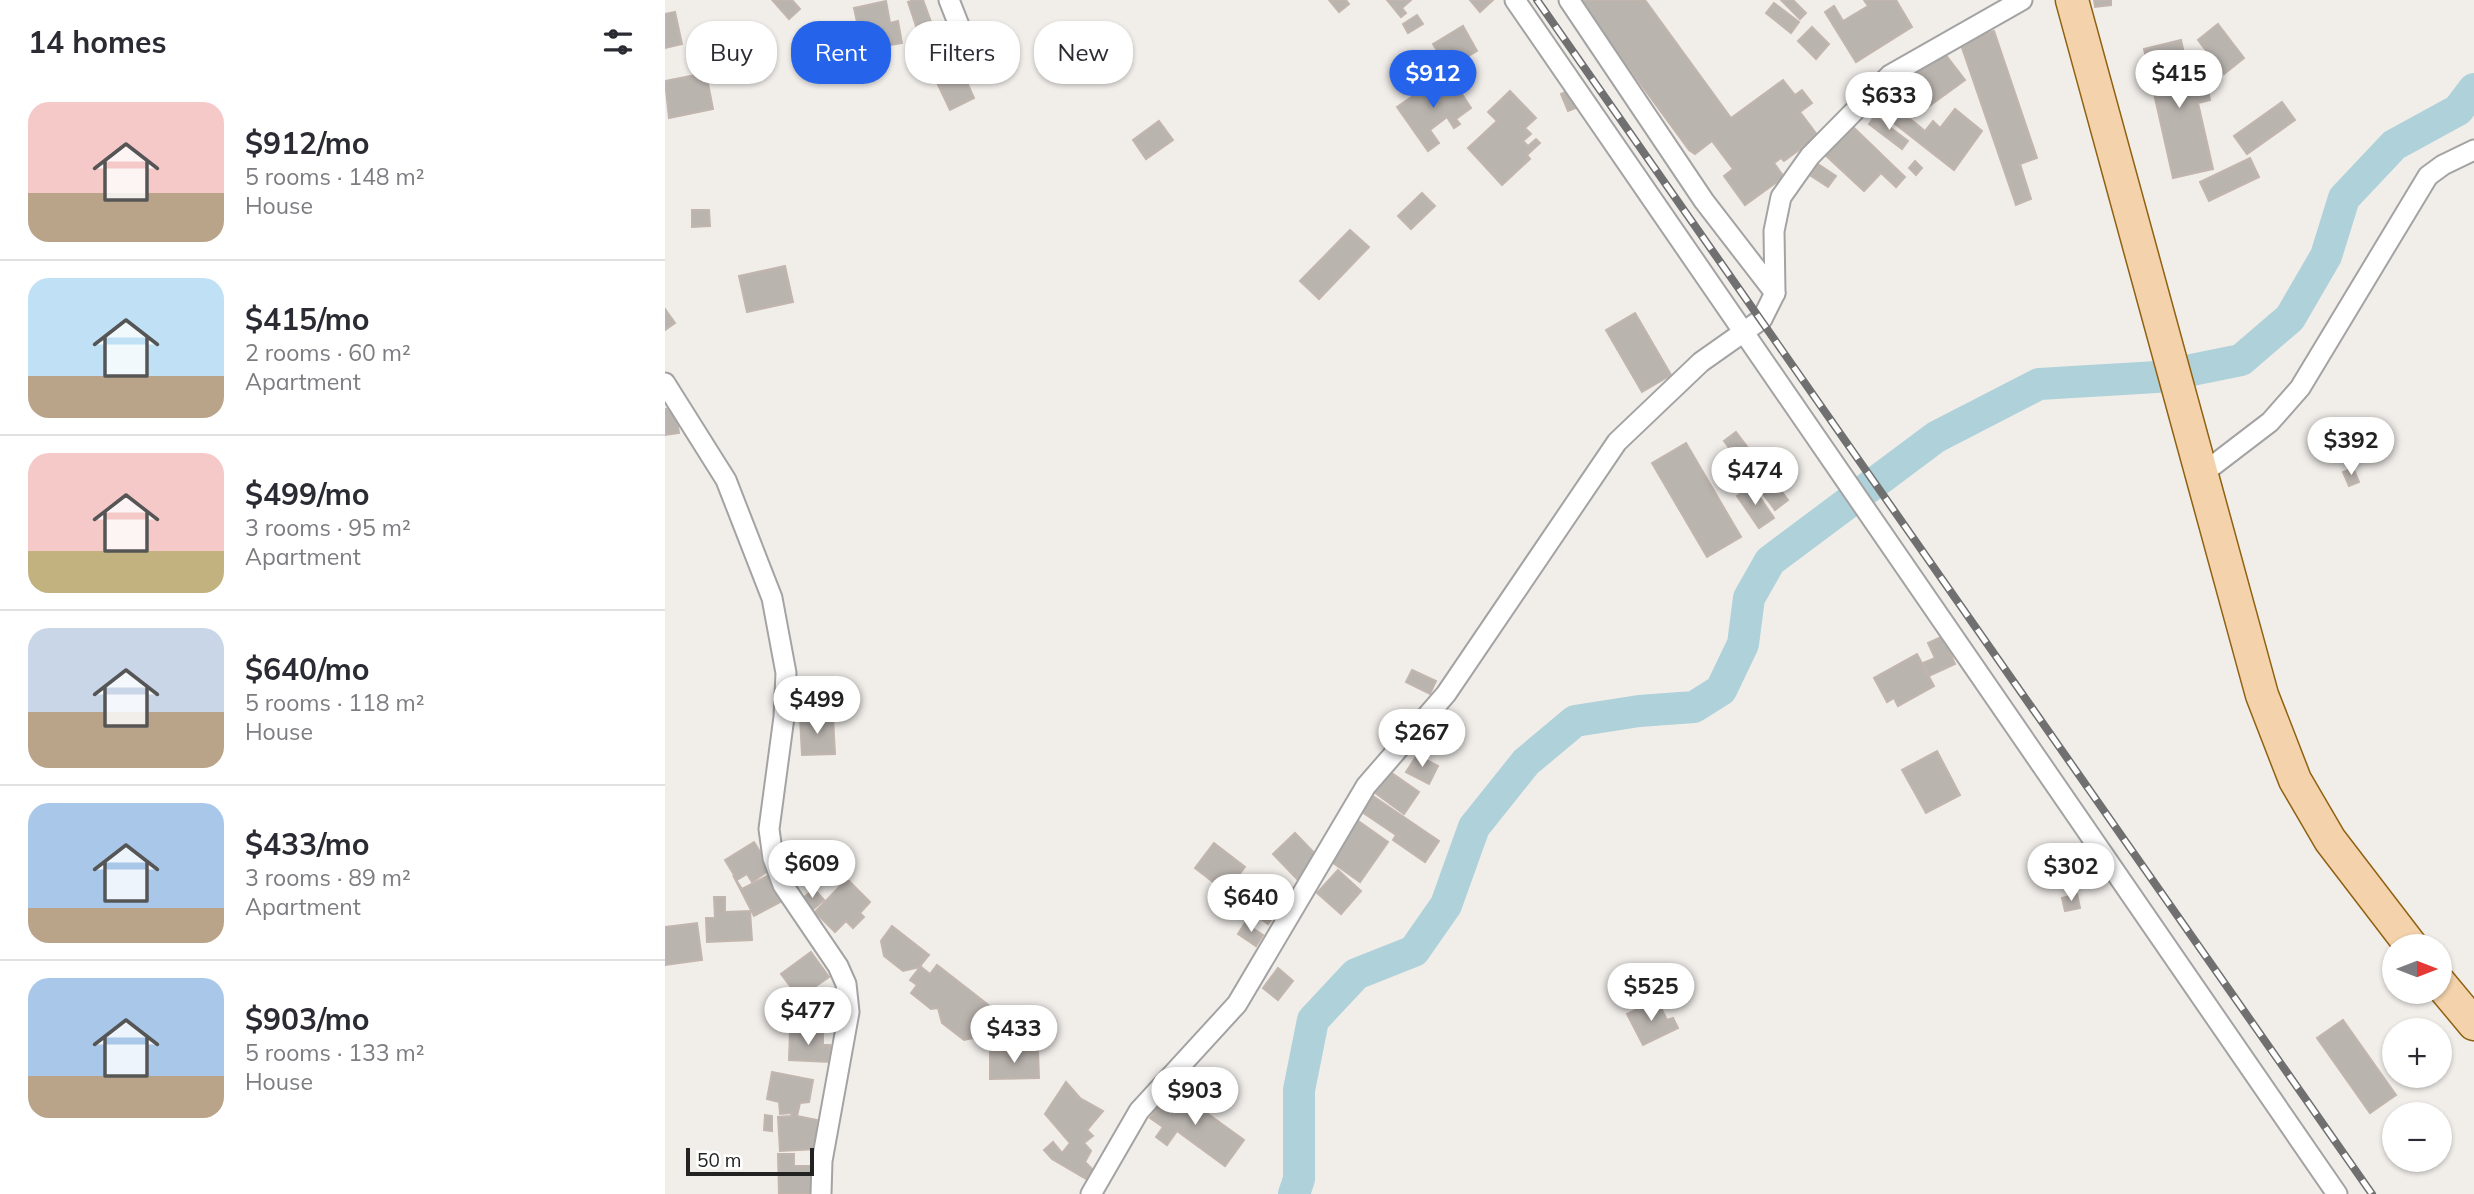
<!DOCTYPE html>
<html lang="en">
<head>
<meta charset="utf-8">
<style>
  :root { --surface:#fff; --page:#f2f2f3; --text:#2b2b33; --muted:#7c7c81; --line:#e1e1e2; --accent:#2563eb }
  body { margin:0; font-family:Mulish,sans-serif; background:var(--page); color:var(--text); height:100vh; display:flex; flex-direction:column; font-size:26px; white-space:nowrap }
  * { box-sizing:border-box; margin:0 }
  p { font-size:23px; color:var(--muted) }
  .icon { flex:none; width:38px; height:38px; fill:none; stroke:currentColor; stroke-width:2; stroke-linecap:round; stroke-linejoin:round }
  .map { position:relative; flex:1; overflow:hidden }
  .side { display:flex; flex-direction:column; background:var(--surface); width:665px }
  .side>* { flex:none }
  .banner { position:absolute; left:21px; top:21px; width:665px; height:63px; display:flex; gap:14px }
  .needle { width:46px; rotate:90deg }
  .controls { position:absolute; left:1717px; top:934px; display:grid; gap:14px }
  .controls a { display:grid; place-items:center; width:70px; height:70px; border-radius:50%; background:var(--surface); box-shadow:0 2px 5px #0004; font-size:35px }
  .scale { position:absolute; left:21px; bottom:18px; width:128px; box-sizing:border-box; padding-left:7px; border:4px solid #222; border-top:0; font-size:19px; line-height:24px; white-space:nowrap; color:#222; -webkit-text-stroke:5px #fff; paint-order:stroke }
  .price { position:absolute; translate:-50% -60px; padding:0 16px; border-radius:24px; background:#fff; color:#222; font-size:23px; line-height:46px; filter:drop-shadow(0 2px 4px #0008) }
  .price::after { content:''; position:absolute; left:50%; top:42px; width:21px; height:16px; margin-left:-10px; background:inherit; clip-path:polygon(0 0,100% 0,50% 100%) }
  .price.selected { background:var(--accent); color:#fff }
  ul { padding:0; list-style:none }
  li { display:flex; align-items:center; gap:21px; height:175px; padding:0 28px }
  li+li { border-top:2px solid var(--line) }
  li span { display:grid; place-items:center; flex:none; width:196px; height:140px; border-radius:21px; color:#555 }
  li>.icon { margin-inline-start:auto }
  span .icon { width:84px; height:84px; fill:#fffc; stroke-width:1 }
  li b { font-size:30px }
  h2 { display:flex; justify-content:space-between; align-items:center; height:84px; padding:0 28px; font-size:30px }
  .tag { padding:0 24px; border-radius:28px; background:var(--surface); box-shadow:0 2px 5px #0004; font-size:24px; line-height:63px }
  .tag.selected { background:var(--accent); color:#fff }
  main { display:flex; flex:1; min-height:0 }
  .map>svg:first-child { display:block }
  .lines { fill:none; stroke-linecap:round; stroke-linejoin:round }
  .river { stroke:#afd1da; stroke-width:32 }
  .building { fill:#bab4af; stroke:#c1b5ad; stroke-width:2 }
  .minor-casing { stroke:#a3a3a3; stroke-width:23 }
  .primary-casing { stroke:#906110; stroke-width:35 }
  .minor { stroke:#fff; stroke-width:19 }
  .primary { stroke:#f3d2ac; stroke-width:32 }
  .rail-casing { stroke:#707070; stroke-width:8 }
  .rail { stroke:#fff; stroke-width:5; stroke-dasharray:16; stroke-linecap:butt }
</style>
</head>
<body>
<main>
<section class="side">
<h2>14 homes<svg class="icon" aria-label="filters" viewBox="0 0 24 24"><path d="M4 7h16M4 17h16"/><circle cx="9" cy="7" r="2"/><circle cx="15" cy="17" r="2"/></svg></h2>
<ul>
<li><span style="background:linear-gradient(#f6c9c9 65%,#b9a48a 0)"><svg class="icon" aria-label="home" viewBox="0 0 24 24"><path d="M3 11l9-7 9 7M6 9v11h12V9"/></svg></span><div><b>$912/mo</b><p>5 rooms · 148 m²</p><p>House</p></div></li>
<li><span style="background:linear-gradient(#bfe0f5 70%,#b9a48a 0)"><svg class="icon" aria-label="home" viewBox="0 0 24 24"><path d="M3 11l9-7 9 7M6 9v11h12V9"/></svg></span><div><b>$415/mo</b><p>2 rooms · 60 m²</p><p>Apartment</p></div></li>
<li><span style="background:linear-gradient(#f6c9c9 70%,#c2b280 0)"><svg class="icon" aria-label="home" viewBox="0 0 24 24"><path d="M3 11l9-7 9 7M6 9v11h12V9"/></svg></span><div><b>$499/mo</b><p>3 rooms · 95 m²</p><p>Apartment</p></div></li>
<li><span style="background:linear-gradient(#c9d6e8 60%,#b9a48a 0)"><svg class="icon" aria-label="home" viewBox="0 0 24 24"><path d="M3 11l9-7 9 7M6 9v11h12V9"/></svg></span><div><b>$640/mo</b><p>5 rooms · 118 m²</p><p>House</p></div></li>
<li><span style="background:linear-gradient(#a9c7e8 75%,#b9a48a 0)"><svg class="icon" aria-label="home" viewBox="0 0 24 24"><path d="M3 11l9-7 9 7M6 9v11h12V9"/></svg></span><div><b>$433/mo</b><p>3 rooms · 89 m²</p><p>Apartment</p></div></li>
<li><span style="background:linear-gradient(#a9c7e8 70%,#b9a48a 0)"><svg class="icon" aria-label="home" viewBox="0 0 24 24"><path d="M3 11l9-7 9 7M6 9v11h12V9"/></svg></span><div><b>$903/mo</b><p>5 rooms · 133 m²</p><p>House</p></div></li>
</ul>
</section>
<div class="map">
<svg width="1809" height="1194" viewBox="0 0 1809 1194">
  <rect width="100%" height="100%" fill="#f1eeea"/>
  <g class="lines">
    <!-- river -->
    <polyline class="river" points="629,1194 634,1179 634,1090 648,1020 691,974 749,951 781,905 809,827 861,762 910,721 974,711 1029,707 1056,690 1078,644 1084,598 1105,561 1271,437 1374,384 1492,377 1576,360 1625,318 1661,256 1679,198 1729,145 1793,110 1809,89"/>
  </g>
  <!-- building -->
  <g class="building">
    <polygon points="127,0 135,9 124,19 108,1"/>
    <polygon points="249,0 258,0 270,33 255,38 243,2"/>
    <polygon points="664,0 681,0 684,4 674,12"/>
    <polygon points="722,0 746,0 737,8 741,13 736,17"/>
    <polygon points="805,0 828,0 815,12"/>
    <polygon points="914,0 980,0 1066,118 1118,80 1130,95 1137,90 1147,103 1135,112 1153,136 1119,161 1116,158 1109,163 1119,177 1080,205 1059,176 1068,169 1047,141 1030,154 1024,150"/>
    <polygon points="1116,0 1128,0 1141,13 1135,19"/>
    <polygon points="1199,0 1231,0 1247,27 1191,62 1160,12 1169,6 1178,21 1203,6"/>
    <polygon points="1429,0 1446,0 1446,5 1430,7"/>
    <polygon points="221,1 225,23 233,21 237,43 198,50 189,8"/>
    <polygon points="1109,3 1134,22 1126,33 1101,13"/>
    <polygon points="10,12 17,44 0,48 0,14"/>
    <polygon points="752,15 758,24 743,33 738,24"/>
    <polygon points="1553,24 1579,58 1559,74 1533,40"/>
    <polygon points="798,26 812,51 783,68 768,44"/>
    <polygon points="1147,27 1164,44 1151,59 1133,41"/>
    <polygon points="1329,31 1372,158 1355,164 1366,199 1351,205 1295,42"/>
    <polygon points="162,35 169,67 139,73 133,42"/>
    <polygon points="1516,40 1527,89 1542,85 1545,100 1533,103 1548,169 1508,178 1479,49"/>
    <polygon points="272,45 275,58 265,61 261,48"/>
    <polygon points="1277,50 1300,80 1249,117 1227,87"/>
    <polygon points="291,58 309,98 285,110 266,70"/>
    <polygon points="41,73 48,109 4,118 0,81"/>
    <polygon points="774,78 783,91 791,85 806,108 791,119 795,124 789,128 782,117 765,130 774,143 763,151 732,107"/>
    <polygon points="909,88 916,106 903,111 896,94"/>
    <polygon points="845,91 871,118 860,128 866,134 858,141 863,146 871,139 875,143 862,155 865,159 837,185 803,148 832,121 823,112"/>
    <polygon points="1617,102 1630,120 1582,154 1569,136"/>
    <polygon points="1228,105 1260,131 1268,121 1275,128 1290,109 1317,131 1289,170 1220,116"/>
    <polygon points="1210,116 1243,141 1237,149 1204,124"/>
    <polygon points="494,121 508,140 481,159 468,140"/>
    <polygon points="1185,124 1240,177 1231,187 1216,173 1199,191 1158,153"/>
    <polygon points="1585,158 1594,177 1544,201 1535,182"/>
    <polygon points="1250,161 1257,168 1251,175 1244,168"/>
    <polygon points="1153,164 1171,176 1163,187 1146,176"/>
    <polygon points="757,193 770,206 746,229 733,216"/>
    <polygon points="27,210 44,210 45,226 27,227"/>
    <polygon points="685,230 704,247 654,299 635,281"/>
    <polygon points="120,266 128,302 82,312 74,276"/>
    <polygon points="0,309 10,323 0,330"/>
    <polygon points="970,313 1006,375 977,392 941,330"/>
    <polygon points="10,407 14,433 0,435 0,409"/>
    <polygon points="1071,432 1123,500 1110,510 1059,441"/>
    <polygon points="1021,443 1076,537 1042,557 987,463"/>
    <polygon points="1688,468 1694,482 1684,486 1678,472"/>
    <polygon points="1087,486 1109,518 1094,528 1072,496"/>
    <polygon points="1278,636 1290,664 1264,676 1258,663 1270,658 1263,643"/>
    <polygon points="1252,654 1269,686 1233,706 1229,698 1222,702 1209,678"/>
    <polygon points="747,670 771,681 765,694 741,682"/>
    <polygon points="168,717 170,754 137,755 135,718"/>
    <polygon points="1272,751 1295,795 1261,813 1237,770"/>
    <polygon points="752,755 773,766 764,784 741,772"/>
    <polygon points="724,771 754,792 739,814 709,792"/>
    <polygon points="705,794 774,841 760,862 728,840 731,835 694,810"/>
    <polygon points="692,820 723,842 695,882 664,860"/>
    <polygon points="630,833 656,860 634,881 608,854"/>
    <polygon points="89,842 106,869 87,882 82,874 72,880 60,860"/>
    <polygon points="549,843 580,867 569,881 611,914 603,924 530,868"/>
    <polygon points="673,870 696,891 676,914 652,893"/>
    <polygon points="106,874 119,900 89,916 68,875 77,889"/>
    <polygon points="182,879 205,902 195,913 199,917 188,928 181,921 170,932 150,912"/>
    <polygon points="149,889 159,900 145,912 136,900"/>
    <polygon points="1412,894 1415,908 1400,911 1397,898"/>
    <polygon points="49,897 60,897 60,912 85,911 87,940 42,942 41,918 50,918"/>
    <polygon points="32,923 37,960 0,965 0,927"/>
    <polygon points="580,923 598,935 591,946 573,934"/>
    <polygon points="227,926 264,955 255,966 265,974 272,965 344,1021 336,1030 326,1033 316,1045 308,1038 299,1040 277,1023 273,1008 266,1009 246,993 252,985 245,980 255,967 238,971 219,956 216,941"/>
    <polygon points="146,952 164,977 134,998 116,974"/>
    <polygon points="613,968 628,981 613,1000 598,988"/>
    <polygon points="992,1000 1002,1020 1008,1018 1013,1028 978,1045 962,1014"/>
    <polygon points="1678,1020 1731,1095 1705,1113 1652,1038"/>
    <polygon points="125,1031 158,1032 158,1045 165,1045 165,1062 124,1060"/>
    <polygon points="373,1051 374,1078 325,1079 325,1052"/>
    <polygon points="107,1072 148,1080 144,1102 135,1103 132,1116 152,1120 152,1149 115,1151 113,1117 126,1116 127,1113 115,1114 114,1102 102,1099"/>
    <polygon points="401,1082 415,1098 438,1111 422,1130 428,1136 419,1143 426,1151 420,1162 427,1169 421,1179 387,1159 379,1150 388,1142 397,1153 405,1143 380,1114"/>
    <polygon points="507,1088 579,1140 560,1166 512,1131 502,1145 491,1137 498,1127 485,1118"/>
    <polygon points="100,1115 107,1116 107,1131 99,1130"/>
    <polygon points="113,1154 129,1154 129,1166 152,1166 152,1194 114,1194"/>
  </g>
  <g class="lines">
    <defs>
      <g id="minor">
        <polyline points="284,0 299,38"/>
        <polyline points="850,0 1672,1194"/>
        <polyline points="904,0 1039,201 1110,293"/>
        <polyline points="0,383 61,480 107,598 121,673 119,717 104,829 108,858 118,885 173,966 181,984 184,1012 157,1161 156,1194"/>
        <polyline points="1537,474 1605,422 1635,388 1763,176 1778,165 1809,150"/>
        <polyline points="426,1194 474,1111 572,1004 701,786 781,694 952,442 1036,362 1097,319 1110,293 1109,231 1116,197 1145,156 1225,75 1357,0"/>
      </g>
      <g id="primary">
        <polyline points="1407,0 1597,695 1630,780 1665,840 1747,947"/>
        <polyline points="1774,982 1809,1024"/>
      </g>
    </defs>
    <!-- minor casing -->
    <use href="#minor" class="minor-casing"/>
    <!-- primary casing -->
    <use href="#primary" class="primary-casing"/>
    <!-- minor -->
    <use href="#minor" class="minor"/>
    <!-- primary -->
    <use href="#primary" class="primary"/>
    <defs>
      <polyline id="rail" points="872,0 1707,1194"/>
    </defs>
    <!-- rail casing -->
    <use href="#rail" class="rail-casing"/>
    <!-- rail -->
    <use href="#rail" class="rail"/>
  </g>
</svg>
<div class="controls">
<a><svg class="needle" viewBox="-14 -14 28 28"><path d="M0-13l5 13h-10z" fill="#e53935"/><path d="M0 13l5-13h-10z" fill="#7c7c81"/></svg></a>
<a>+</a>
<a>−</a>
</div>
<div class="scale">50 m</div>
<b class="price selected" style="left:768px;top:110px">$912</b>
<b class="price" style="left:1514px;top:110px">$415</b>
<b class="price" style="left:1224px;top:132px">$633</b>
<b class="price" style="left:1686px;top:477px">$392</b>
<b class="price" style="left:1090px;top:507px">$474</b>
<b class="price" style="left:152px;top:736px">$499</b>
<b class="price" style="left:757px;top:769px">$267</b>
<b class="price" style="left:147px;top:900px">$609</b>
<b class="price" style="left:1406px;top:903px">$302</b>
<b class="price" style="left:586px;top:934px">$640</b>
<b class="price" style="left:986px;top:1023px">$525</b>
<b class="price" style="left:143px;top:1047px">$477</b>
<b class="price" style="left:349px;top:1065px">$433</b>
<b class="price" style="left:530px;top:1127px">$903</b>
<div class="banner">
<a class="tag">Buy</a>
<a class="tag selected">Rent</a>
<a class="tag">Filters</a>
<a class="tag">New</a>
</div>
</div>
</main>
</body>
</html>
